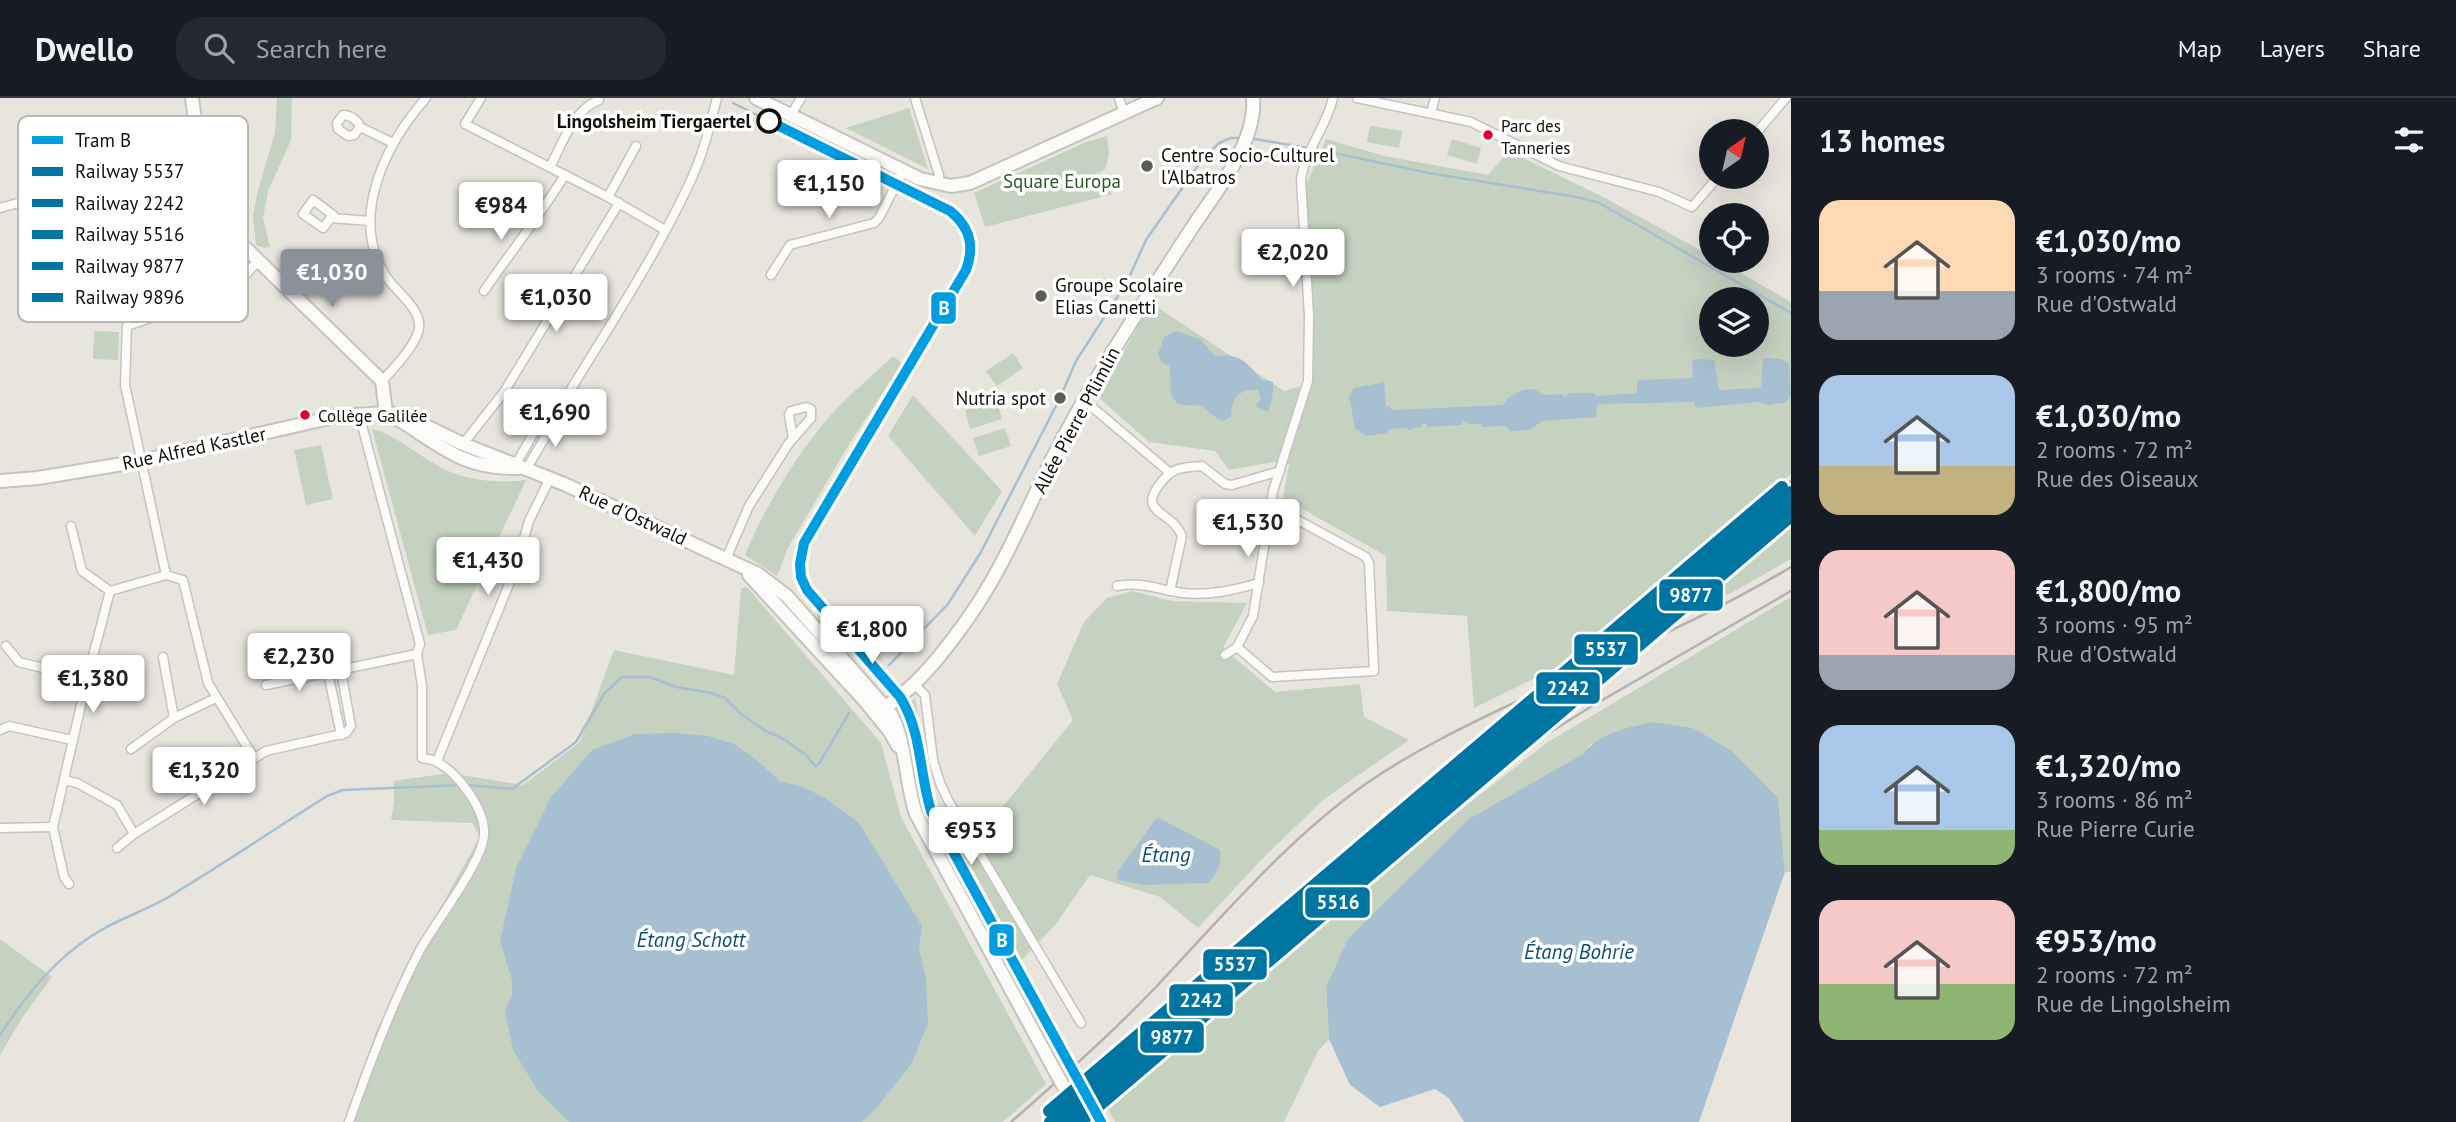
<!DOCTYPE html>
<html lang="en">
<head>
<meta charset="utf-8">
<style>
  :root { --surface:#171b24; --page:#242831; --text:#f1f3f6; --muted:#9ea1a6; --line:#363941; --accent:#8c9099 }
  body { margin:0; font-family:"PT Sans",sans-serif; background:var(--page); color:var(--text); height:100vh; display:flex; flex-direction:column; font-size:26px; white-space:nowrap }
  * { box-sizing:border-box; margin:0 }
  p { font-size:23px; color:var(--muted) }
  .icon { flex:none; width:38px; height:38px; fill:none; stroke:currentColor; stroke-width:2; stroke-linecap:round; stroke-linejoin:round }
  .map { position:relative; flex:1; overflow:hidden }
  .panel { display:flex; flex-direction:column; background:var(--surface); width:665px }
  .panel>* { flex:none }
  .needle { width:46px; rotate:34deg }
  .tools { position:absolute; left:1699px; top:21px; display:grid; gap:14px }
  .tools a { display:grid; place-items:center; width:70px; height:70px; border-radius:50%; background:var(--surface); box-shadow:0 7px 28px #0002; font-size:35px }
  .price { position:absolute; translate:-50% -60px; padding:0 16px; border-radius:7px; background:#fff; color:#222; font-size:23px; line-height:46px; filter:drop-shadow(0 2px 4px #0008) }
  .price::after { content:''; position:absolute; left:50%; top:42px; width:21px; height:16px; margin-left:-10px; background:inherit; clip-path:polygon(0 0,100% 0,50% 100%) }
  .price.current { background:var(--accent); color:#fff }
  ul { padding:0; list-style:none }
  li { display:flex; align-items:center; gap:21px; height:175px; padding:0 28px }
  li span { display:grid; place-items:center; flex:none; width:196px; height:140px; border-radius:21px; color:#555 }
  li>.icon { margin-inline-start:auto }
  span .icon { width:84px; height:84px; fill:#fffc; stroke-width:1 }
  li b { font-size:30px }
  h2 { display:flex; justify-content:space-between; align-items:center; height:84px; padding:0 28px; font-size:30px }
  header { display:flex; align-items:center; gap:42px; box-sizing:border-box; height:98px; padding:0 35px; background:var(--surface); border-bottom:2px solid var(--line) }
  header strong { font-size:33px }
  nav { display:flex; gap:38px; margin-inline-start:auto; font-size:24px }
  .search { width:490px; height:63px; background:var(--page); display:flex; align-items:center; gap:18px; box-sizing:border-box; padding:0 24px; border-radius:28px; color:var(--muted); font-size:26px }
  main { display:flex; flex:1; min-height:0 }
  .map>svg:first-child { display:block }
  .green { fill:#c5d2c0; fill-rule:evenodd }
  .water { fill:#a6c0d2 }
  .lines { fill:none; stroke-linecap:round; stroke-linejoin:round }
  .stream { stroke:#a6c0d2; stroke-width:2.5 }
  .street-casing { stroke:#c5c3be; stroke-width:11 }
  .secondary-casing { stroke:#c5c3be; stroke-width:16 }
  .street { stroke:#fcfbfa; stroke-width:8 }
  .secondary { stroke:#fcfbfa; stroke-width:12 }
  .tram { stroke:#b2b2b0; stroke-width:2 }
  .rail { stroke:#b2b2b0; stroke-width:2.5 }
  .secondary-bridge-casing { stroke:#c5c3be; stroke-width:16; stroke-linecap:butt }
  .secondary-bridge { stroke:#fcfbfa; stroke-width:12 }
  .rail-1-casing { stroke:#fff; stroke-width:18 }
  .rail-2-casing { stroke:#fff; stroke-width:18 }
  .rail-3-casing { stroke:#fff; stroke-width:18 }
  .rail-4-casing { stroke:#fff; stroke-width:18 }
  .rail-5-casing { stroke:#fff; stroke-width:18 }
  .rail-1 { stroke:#0075a1; stroke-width:12 }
  .rail-2 { stroke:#0075a1; stroke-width:12 }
  .rail-3 { stroke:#0075a1; stroke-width:12 }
  .rail-4 { stroke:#0075a1; stroke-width:12 }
  .rail-5 { stroke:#0075a1; stroke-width:12 }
  .tram-1-casing { stroke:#fff; stroke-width:16 }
  .tram-1 { stroke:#009ee0; stroke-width:10 }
  .stop-dot { fill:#fff; stroke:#12100c; stroke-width:3.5 }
  .bus-dot { fill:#e4002b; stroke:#fff; stroke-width:2.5 }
  .poi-dot { fill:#5d5b56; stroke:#fff; stroke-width:2.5 }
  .labels { text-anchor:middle; stroke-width:7; stroke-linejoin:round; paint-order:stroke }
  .bus-label { font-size:17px; fill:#12100c; stroke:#fff; text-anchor:start }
  .stop-label { font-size:19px; font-weight:bold; fill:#12100c; stroke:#fff; text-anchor:end }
  .poi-label { font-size:19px; fill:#12100c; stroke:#fff; text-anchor:start }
  .park-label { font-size:19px; fill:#2c5628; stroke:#fff }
  .street-label { font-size:19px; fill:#12100c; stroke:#fff }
  .water-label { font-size:21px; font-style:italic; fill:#0e5075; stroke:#fff }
  .key { fill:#fff; stroke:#b8b7b6; stroke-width:2 }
  .key-label { font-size:19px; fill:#12100c }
  .line-badge { stroke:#fff; stroke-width:2.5 }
  .badge-label { font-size:19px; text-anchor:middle; font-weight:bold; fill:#fff }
</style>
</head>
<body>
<header>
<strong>Dwello</strong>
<div class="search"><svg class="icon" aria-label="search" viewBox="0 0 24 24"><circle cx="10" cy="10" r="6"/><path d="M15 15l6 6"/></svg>Search here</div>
<nav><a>Map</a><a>Layers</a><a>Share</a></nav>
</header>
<main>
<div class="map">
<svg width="1791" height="1024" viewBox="0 0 1791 1024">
  <rect width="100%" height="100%" fill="#e8e5df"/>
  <!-- green -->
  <g class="green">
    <polygon points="277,0 292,0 291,42 268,93 263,120 270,149 264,150 256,147 253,118 258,92 275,35"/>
    <polygon points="909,10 928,71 846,30"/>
    <polygon points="1370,28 1402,33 1399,50 1367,44"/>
    <polygon points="1107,38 1109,56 1105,72 1088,79 1113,96 985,129 974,95 1086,44"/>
    <path d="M1326,41L1384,58L1488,77L1509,53L1605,100L1711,158L1712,163H1720L1791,204V376L1572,562L1474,610L1467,518L1387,513L1386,458L1283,400L1289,366L1274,364L1229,372L1215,353L1149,344L1098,299L1151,205L1284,293L1313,285L1306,87ZM1712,201H1757V247H1712Z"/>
    <polygon points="1452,41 1481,50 1477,66 1447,57"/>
    <polygon points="94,233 119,234 118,262 93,261"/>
    <polygon points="1013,255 1023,270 997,288 986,273"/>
    <path d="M893,258L902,265L848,348L788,450L777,478L745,457C765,409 795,358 830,318C849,297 872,278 893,258Z"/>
    <polygon points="913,297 1002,393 975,438 888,338"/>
    <polygon points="997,303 1002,321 970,331 965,312"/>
    <polygon points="1005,330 1011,348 979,358 973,340"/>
    <path d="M372,331C395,337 410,351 430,363C458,382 493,386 526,382L456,532L428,537Z"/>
    <polygon points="321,347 333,401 306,407 294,352"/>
    <polygon points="1791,419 1791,461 1731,495 1677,520 1675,517"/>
    <polygon points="747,489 881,645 901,719 1046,986 1003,1024 344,1024 377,931 418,849 480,739 472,725 391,722 394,705 394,683 449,675 523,687 580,644 614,552 734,577 741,490"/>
    <polygon points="1132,493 1172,503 1247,505 1223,550 1275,594 1360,586 1364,619 1409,642 1323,702 1260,763 1198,830 1160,799 1090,777 1056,826 1022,862 968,763 971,748 1073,622 1057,586 1084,524 1107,500"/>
    <polygon points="1791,499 1791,774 1785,774 1778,700 1591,645 1583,656 1562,669 1326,889 1329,941 1318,953 1284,1024 1115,1024 1103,1003 1428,737 1548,644"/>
    <polygon points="915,600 922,637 927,685 937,717 1104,1024 1089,1024 922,719 899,616 906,604 908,606"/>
    <polygon points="0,841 52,879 22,920 0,957"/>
  </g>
  <!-- water -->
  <g class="water">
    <path d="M1176,233L1200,241L1215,258C1241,255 1246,264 1263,283L1267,282L1273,284V294L1268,314L1256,308L1261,301L1258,292C1237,291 1232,300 1231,319L1223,323C1213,320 1209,311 1200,308C1193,306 1184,309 1178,305C1166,298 1173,279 1169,268L1161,264L1158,256L1164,239Z"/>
    <polygon points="1770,260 1781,261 1789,265 1791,297 1786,304 1769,307 1758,304 1696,310 1694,304 1597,306 1596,319 1542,323 1530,332 1510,333 1506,328 1482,329 1481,326 1468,326 1467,324 1463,324 1462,327 1427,329 1427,326 1422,326 1421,329 1408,332 1408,330 1388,331 1387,335 1366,338 1355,330 1349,298 1354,290 1384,284 1386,308 1395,312 1503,307 1509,299 1524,292 1534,291 1544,297 1562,296 1565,299 1570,295 1594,295 1596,298 1637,295 1637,282 1693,280 1692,263 1699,261 1714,262 1719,292 1758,290 1761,288 1763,261"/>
    <path d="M1652,624L1693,630L1732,653L1778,700L1785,774L1699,1024H1464L1449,1000L1435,991L1380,1009L1350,987L1329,941L1326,889L1348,841L1469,721L1583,656C1599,635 1627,630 1652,624Z"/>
    <polygon points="675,635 708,638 734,646 758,663 781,684 801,688 825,700 859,725 922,828 919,851 926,881 928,925 912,965 878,1008 862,1024 569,1024 538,993 513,952 505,913 512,898 512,882 500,843 516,770 551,699 592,652 635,636"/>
    <path d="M1159,720L1220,752C1222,765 1217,776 1208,785L1144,787L1118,782L1117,775L1155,722Z"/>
  </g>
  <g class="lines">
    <!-- stream -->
    <g class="stream">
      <polyline points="1249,40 1308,50"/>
      <polyline points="1315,51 1429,75 1577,99 1599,105 1791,215"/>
      <polyline points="889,567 948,506 981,454 1060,300 1076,263 1127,184 1146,142 1201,63 1219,45 1231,40 1242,40"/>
      <polyline points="466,687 512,691 576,644 604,596 622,579 650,579 676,589 711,595 725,600 741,616 764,632 785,642 806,657 815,668 819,666 849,615"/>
      <path d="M0,937C26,896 60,855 103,831C123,820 145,812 165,801C220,768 273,732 327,698L343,692L460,687"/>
    </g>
    <defs>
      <g id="street">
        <polyline points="481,0 465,26 608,99 665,132"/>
        <polyline points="915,0 939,77 939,87"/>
        <polyline points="1119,0 1124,16"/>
        <polyline points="1357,0 1471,24 1559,68 1659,94 1692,109 1718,79"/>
        <polyline points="1431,14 1435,0"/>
        <path d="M343,17C350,17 358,22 360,29L354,37L348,38L338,31L337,25Z"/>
        <polyline points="791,17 801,0"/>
        <polyline points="360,29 393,45"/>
        <polyline points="1757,34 1786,0"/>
        <path d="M550,69C563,45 572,13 599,2"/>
        <polyline points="608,99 636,48"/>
        <polygon points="313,102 333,117 323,130 303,116"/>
        <polyline points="0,110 200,55"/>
        <polyline points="331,120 370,123"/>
        <polyline points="771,177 790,147 874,125 879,120 903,73"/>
        <path d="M484,193C511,154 540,117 565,77"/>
        <path d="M382,283C393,271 422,242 419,225C417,207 394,192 385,177C349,118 386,46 426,0"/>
        <polyline points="1085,303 1169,374"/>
        <polyline points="463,346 504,294 619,105"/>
        <polyline points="516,366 533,336 554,319"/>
        <path d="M527,370L550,331L554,319C601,241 653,164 691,82C703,56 710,28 717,0"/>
        <polyline points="71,428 82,473 110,493"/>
        <polyline points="726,461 749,408 789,345 811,320 811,311 806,309 791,313 789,317 793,340"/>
        <path d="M1117,488C1141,483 1160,492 1183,495C1209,498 1234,492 1259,485"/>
        <path d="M1170,493L1182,438C1171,411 1134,416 1163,382C1174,369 1185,369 1202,368L1225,386L1232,387L1280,373"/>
        <polyline points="6,548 19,564 87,581"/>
        <polyline points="1237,549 1272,579 1374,573 1369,465 1366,459 1270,407"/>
        <path d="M1225,557L1237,549L1253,518L1273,393L1308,283L1309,218L1301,82C1305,52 1326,30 1333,0"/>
        <polyline points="163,559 174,620"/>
        <polyline points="328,575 341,637"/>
        <polyline points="914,586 925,597 933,662 940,685 948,702 1081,925"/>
        <polyline points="266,587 417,556"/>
        <polyline points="0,632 9,628 72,642"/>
        <polyline points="131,651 174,620 216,600"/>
        <polyline points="254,660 208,585 183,482 166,477 125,287 127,228 232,192 258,163"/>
        <polyline points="437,663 516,469 529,423 550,380"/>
        <polyline points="64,682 77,685 117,707 134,736 266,653 346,635 351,628 341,573"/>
        <polyline points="0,730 53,729"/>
        <polyline points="117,750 134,736"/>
        <polyline points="69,786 64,779 53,729 87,581 110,493 166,477"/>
        <path d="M349,1024C370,965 391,908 420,852C435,825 483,763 484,737C486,712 458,675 437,664C433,661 426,661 422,660V588L417,556L420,546L359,316"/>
      </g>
      <g id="secondary">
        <path d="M192,0C198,45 201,91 225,130L382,283L386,315"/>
        <polyline points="756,0 920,81 951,88 970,85 1157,0"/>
        <path d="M399,322C443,349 463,371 518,370"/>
        <path d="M0,383L38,380L141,363L338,318L386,315L403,317L463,346L564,386L758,476L787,498L891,616C907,647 905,684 916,716L1055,973"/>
        <polyline points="749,477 865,603 890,634 898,648"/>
        <path d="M876,615C910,596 938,562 961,530C1000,478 1023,420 1051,363C1091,284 1140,210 1188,136C1212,98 1257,47 1253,0"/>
        <polyline points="1069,998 1083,1024"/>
      </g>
    </defs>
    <!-- street casing -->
    <use href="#street" class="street-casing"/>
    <!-- secondary casing -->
    <use href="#secondary" class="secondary-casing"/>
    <!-- street -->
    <use href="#street" class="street"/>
    <!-- secondary -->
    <use href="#secondary" class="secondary"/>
    <!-- tram -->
    <polyline class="tram" points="733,5 769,23"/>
    <!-- rail -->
    <g class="rail">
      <polyline points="1640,539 1791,412"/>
      <polyline points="1568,573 1791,383"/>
      <polyline points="1493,664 1608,566"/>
      <polyline points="1306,806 1405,713 1536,601"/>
      <polyline points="1241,868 1414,741 1544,638 1592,608 1791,493"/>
      <path d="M1011,1024C1060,981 1109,938 1154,891C1222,819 1286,742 1367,685C1415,652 1467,627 1520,602C1611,559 1705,521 1791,469"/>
    </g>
    <defs>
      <polyline id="secondary-bridge" points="1055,973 1069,998"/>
    </defs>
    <!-- secondary-bridge casing -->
    <use href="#secondary-bridge" class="secondary-bridge-casing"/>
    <!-- secondary-bridge -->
    <use href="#secondary-bridge" class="secondary-bridge"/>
    <defs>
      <polyline id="rail-1" points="1050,1024 1791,394"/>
      <polyline id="rail-2" points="1058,1024 1791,400"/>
      <polyline id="rail-3" points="1080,1024 1791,418"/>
      <polyline id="rail-4" points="1072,1024 1791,412"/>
      <polyline id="rail-5" points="1049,1013 1782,389"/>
    </defs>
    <!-- rail-1 casing -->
    <use href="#rail-1" class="rail-1-casing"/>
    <!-- rail-2 casing -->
    <use href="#rail-2" class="rail-2-casing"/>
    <!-- rail-3 casing -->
    <use href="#rail-3" class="rail-3-casing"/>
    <!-- rail-4 casing -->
    <use href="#rail-4" class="rail-4-casing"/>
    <!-- rail-5 casing -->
    <use href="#rail-5" class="rail-5-casing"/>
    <!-- rail-1 -->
    <use href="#rail-1" class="rail-1"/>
    <!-- rail-2 -->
    <use href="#rail-2" class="rail-2"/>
    <!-- rail-3 -->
    <use href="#rail-3" class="rail-3"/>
    <!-- rail-4 -->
    <use href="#rail-4" class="rail-4"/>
    <!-- rail-5 -->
    <use href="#rail-5" class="rail-5"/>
    <defs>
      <path id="tram-1" d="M769,23L950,113C970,129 975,148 966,172L804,445L800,466L801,479L807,492L900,599C922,634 919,674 931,713L1101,1024"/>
    </defs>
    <!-- tram-1 casing -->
    <use href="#tram-1" class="tram-1-casing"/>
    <!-- tram-1 -->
    <use href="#tram-1" class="tram-1"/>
  </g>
  <!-- markers -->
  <circle class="stop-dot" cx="769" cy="23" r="11"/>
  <g class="bus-dot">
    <circle cx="1488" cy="37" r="6"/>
    <circle cx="305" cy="317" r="6"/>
  </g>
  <g class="poi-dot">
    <circle cx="1147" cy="68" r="7"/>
    <circle cx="1041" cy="198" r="7"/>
    <circle cx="1060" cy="300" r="7"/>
  </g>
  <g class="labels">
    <!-- bus labels -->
    <g class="bus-label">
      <text x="1501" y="34">Parc des<tspan x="1501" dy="22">Tanneries</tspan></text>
      <text x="318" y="324">Collège Galilée</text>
    </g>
    <!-- stop labels -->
    <g class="stop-label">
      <text x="751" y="30">Lingolsheim Tiergaertel</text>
    </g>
    <!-- poi labels -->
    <g class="poi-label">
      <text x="1161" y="64">Centre Socio-Culturel<tspan x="1161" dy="22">l'Albatros</tspan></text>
      <text x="1055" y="194">Groupe Scolaire<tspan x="1055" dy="22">Elias Canetti</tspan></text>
      <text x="1046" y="307" text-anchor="end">Nutria spot</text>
    </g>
    <!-- park labels -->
    <g class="park-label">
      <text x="1062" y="90">Square Europa</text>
    </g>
    <!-- street labels -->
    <g class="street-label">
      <text transform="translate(1076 322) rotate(-62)" y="7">Allée Pierre Pflimlin</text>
      <text transform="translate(194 350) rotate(-12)" y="7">Rue Alfred Kastler</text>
      <text transform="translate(633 417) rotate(25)" y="7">Rue d'Ostwald</text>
    </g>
    <!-- water labels -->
    <g class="water-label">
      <text x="1166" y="764">Étang</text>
      <text x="691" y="849">Étang Schott</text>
      <text x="1579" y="861">Étang Bohrie</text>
    </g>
  </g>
  <!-- legend -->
  <rect x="18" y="18" width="230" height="206" rx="10" class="key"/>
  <rect x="32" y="38" width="31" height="8" fill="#009ee0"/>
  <rect x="32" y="69" width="31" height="9" fill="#0075a1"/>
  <rect x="32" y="101" width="31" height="8" fill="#0075a1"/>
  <rect x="32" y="132" width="31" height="9" fill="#0075a1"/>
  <rect x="32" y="164" width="31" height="8" fill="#0075a1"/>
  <rect x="32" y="195" width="31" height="9" fill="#0075a1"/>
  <g class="key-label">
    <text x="75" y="49">Tram B</text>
    <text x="75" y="80">Railway 5537</text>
    <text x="75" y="112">Railway 2242</text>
    <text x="75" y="143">Railway 5516</text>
    <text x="75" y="175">Railway 9877</text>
    <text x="75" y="206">Railway 9896</text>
  </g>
  <g class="line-badge">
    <rect x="930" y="193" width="27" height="34" rx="7" fill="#009ee0"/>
    <rect x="1658" y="480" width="66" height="34" rx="7" fill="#0075a1"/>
    <rect x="1573" y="535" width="66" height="33" rx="7" fill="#0075a1"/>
    <rect x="1535" y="573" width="66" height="34" rx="7" fill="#0075a1"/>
    <rect x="1304" y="788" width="67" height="33" rx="7" fill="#0075a1"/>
    <rect x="988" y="825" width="27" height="34" rx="7" fill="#009ee0"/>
    <rect x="1202" y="850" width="66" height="33" rx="7" fill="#0075a1"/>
    <rect x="1168" y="885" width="66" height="34" rx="7" fill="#0075a1"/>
    <rect x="1139" y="922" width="66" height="34" rx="7" fill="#0075a1"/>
  </g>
  <g class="badge-label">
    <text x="944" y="217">B</text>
    <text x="1691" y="504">9877</text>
    <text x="1606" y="558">5537</text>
    <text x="1568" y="597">2242</text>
    <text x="1338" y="811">5516</text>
    <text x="1002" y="849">B</text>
    <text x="1235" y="873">5537</text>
    <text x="1201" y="909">2242</text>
    <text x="1172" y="946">9877</text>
  </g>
</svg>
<div class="tools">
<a><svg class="needle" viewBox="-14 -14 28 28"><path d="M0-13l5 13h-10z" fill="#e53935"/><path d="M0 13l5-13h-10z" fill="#9ea1a6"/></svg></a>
<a><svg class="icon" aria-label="locate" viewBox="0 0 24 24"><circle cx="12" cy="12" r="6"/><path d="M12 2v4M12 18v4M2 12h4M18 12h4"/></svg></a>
<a><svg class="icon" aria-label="layers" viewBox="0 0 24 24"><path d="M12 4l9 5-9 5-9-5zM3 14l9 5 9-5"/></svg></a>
</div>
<b class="price" style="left:829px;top:122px">€1,150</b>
<b class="price" style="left:501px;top:144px">€984</b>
<b class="price" style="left:1293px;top:191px">€2,020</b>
<b class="price current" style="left:332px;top:211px">€1,030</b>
<b class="price" style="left:556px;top:236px">€1,030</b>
<b class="price" style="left:555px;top:351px">€1,690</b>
<b class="price" style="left:1248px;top:461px">€1,530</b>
<b class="price" style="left:488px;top:499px">€1,430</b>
<b class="price" style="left:872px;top:568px">€1,800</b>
<b class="price" style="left:299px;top:595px">€2,230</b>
<b class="price" style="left:93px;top:617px">€1,380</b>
<b class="price" style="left:204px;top:709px">€1,320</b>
<b class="price" style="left:971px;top:769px">€953</b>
</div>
<section class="panel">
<h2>13 homes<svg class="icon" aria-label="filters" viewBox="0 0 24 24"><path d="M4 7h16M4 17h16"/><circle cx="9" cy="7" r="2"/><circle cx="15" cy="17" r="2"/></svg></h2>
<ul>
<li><span style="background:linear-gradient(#ffd9b3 65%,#9aa5b1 0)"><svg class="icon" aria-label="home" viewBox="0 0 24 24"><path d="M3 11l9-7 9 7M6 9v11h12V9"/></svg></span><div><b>€1,030/mo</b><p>3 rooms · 74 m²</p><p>Rue d'Ostwald</p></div></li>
<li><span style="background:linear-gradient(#a9c7e8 65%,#c2b280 0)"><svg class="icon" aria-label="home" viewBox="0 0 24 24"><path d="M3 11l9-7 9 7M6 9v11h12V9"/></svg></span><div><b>€1,030/mo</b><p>2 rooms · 72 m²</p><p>Rue des Oiseaux</p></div></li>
<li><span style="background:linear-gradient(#f6c9c9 75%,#9aa5b1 0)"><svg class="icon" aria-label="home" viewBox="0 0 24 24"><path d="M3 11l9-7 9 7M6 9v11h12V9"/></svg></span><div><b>€1,800/mo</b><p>3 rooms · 95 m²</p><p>Rue d'Ostwald</p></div></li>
<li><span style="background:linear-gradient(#a9c7e8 75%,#8fb573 0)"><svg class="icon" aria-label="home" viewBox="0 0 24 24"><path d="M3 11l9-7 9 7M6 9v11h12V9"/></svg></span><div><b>€1,320/mo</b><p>3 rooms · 86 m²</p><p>Rue Pierre Curie</p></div></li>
<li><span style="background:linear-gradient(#f6c9c9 60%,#8fb573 0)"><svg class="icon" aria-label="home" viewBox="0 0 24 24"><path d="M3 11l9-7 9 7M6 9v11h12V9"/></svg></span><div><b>€953/mo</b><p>2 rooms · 72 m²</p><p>Rue de Lingolsheim</p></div></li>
</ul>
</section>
</main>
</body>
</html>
